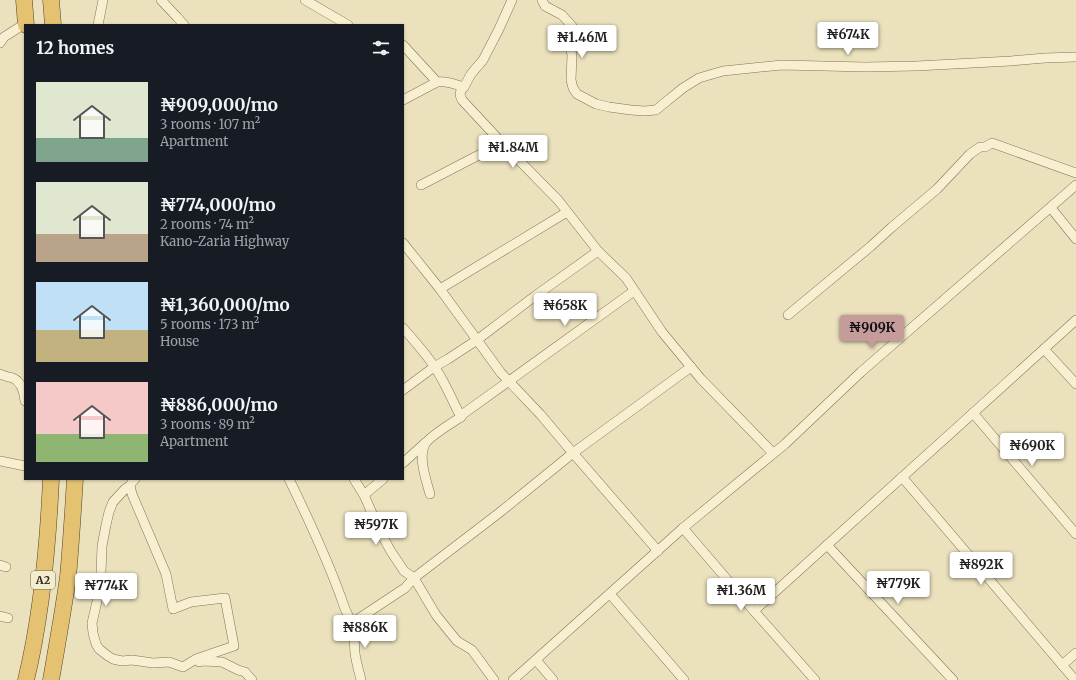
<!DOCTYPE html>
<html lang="en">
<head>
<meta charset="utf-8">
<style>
  :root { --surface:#171b24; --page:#20242c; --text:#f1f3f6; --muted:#9ea1a6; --accent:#c59c9a }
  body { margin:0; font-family:Merriweather,serif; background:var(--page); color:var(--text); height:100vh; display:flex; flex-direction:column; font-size:15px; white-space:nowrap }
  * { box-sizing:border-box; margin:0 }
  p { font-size:13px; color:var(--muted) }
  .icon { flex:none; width:22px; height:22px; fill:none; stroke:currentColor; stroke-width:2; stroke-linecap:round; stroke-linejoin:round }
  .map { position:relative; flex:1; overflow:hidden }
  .details { position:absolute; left:24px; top:24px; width:380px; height:456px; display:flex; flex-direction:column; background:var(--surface); border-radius:0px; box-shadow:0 1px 3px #0004 }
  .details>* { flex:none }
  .price { position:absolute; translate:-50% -34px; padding:0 9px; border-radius:4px; background:#fff; color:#222; font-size:13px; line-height:26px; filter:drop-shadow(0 1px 2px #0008) }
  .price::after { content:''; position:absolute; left:50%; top:24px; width:12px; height:9px; margin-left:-6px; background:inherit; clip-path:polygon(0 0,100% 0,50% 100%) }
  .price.current { background:var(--accent); color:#111 }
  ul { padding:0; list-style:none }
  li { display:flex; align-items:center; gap:12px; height:100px; padding:0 12px }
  li span { display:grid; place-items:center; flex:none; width:112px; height:80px; border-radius:0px; color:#555 }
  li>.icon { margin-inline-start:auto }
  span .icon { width:48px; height:48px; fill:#fffc; stroke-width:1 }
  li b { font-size:17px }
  h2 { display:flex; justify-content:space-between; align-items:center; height:48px; padding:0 12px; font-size:17px }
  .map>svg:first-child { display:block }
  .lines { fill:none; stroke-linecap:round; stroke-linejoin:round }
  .minor-casing { stroke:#837257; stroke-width:10 }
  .trunk-casing { stroke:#50402c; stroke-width:17 }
  .minor { stroke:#f7efd0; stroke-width:9 }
  .trunk { stroke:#e4c272; stroke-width:16 }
  .labels { text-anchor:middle; stroke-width:3; stroke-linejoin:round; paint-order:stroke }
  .shield { fill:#f3eccd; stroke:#6c6450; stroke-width:1 }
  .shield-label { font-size:11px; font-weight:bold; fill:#32291b }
</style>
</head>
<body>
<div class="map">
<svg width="1076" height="680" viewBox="0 0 1076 680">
  <rect width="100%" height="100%" fill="#ebe2bd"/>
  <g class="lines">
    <defs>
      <g id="minor">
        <polyline points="161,0 177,17 184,25"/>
        <polyline points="305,0 348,25"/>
        <polyline points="512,0 499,29 483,60 471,74 464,87 461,90 460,95 462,100 502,143 558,200 598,251 626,278 662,332 701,379 773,453"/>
        <polyline points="542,0 545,6 562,15 572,26 574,34 570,47 572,55 571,80 573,88 577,94 596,104 609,107 631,110 644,111 656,110 662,105 683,88 699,78 723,71 782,65 865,67 916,66 1011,61 1045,58 1076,57"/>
        <polyline points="98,25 103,0"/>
        <polyline points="0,43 4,37 26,23"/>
        <polyline points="403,45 437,82"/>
        <path d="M403,100L437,82C447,81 455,84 464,87"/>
        <polyline points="421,185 502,143"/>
        <polyline points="1051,208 1076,239"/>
        <polyline points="403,243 440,289 501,373 540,414 573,453 658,551"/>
        <polyline points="440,289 567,212"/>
        <polyline points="788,315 870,247 892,227 937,189 970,154 980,147 985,147 992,143 1076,173"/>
        <path d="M403,328C418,345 434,363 444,383C450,394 455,406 461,417"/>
        <polyline points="1044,349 1076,384"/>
        <path d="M0,374C4,376 8,377 13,378C22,382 24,392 25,401"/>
        <polyline points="403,390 434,367 448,359 477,340 535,296 598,251"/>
        <polyline points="973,413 1076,534"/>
        <polyline points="0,461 25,466"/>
        <polyline points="403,463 425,443"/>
        <polyline points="902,477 1075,680"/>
        <path d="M289,479C309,520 329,562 344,606C346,613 351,619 352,626C355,635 354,644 355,653C356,662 359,671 361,680"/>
        <polyline points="354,479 364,495 379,529 390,550 404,571 414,578 436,615 457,641 472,650 494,680"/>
        <polyline points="130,486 132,494 166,574 173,609 191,602 225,598 234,646 196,659 183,667 169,662 153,663 132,660 122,661 113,659 108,656 99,649 96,644 93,633 92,623 98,597 101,573 102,546 106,525 109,512 113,502 125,489 128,487 130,486 132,482 135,479"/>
        <path d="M430,494C426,480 418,457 425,444C429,437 453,422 461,417L463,414L509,381L634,291"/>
        <polyline points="364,495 383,479"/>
        <polyline points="683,528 754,611 815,680"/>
        <polyline points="827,545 953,680"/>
        <polyline points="0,565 6,567"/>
        <polyline points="610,594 684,680"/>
        <polyline points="754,611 1076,320"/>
        <polyline points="0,616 8,618"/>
        <polyline points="352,623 405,588 414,578 499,513 573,453 691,367"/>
        <polyline points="536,660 553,680"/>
        <polyline points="199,662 203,661 222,662 238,670 245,672 252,680"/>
        <polyline points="1062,665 1076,653"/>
        <polyline points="513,680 683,528 785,444 861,372 1076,185"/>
      </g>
      <g id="trunk">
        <polyline points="24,0 26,25"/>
        <polyline points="51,0 53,25"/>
        <path d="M26,680C42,614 48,546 51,479"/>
        <path d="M51,680C57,646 63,612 68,577C71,544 73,512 75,479"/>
      </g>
    </defs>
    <!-- minor casing -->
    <use href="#minor" class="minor-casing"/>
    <!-- trunk casing -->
    <use href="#trunk" class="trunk-casing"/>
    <!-- minor -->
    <use href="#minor" class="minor"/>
    <!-- trunk -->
    <use href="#trunk" class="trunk"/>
  </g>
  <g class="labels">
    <!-- shield labels -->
    <rect class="shield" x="31" y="571" width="24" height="18" rx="3"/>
    <g class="shield-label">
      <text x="43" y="584">A2</text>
    </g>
  </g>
</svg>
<b class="price" style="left:848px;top:56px">₦674K</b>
<b class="price" style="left:582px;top:59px">₦1.46M</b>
<b class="price" style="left:513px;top:169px">₦1.84M</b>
<b class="price" style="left:565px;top:327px">₦658K</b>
<b class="price current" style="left:872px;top:349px">₦909K</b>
<b class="price" style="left:1032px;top:467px">₦690K</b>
<b class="price" style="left:376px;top:546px">₦597K</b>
<b class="price" style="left:981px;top:586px">₦892K</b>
<b class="price" style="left:898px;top:605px">₦779K</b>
<b class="price" style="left:106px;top:607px">₦774K</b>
<b class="price" style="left:741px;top:612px">₦1.36M</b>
<b class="price" style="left:365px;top:649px">₦886K</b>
<section class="details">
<h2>12 homes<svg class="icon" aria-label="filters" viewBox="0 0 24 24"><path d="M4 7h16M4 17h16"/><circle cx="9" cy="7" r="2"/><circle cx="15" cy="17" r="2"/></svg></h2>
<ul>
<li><span style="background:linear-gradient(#dfe7d0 70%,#7fa58c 0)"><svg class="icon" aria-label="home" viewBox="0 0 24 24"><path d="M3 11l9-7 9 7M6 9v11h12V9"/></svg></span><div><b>₦909,000/mo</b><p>3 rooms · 107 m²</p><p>Apartment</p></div></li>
<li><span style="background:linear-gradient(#dfe7d0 65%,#b9a48a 0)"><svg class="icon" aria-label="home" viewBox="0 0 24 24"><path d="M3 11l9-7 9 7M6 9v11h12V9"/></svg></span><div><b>₦774,000/mo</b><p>2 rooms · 74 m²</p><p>Kano-Zaria Highway</p></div></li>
<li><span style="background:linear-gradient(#bfe0f5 60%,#c2b280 0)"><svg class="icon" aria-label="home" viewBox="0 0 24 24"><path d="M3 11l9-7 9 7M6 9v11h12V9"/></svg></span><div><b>₦1,360,000/mo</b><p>5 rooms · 173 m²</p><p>House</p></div></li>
<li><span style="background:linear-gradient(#f6c9c9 65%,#8fb573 0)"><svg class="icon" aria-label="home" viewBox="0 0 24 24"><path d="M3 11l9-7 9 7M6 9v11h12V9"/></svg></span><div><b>₦886,000/mo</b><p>3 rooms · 89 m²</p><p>Apartment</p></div></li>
</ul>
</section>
</div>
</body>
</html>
